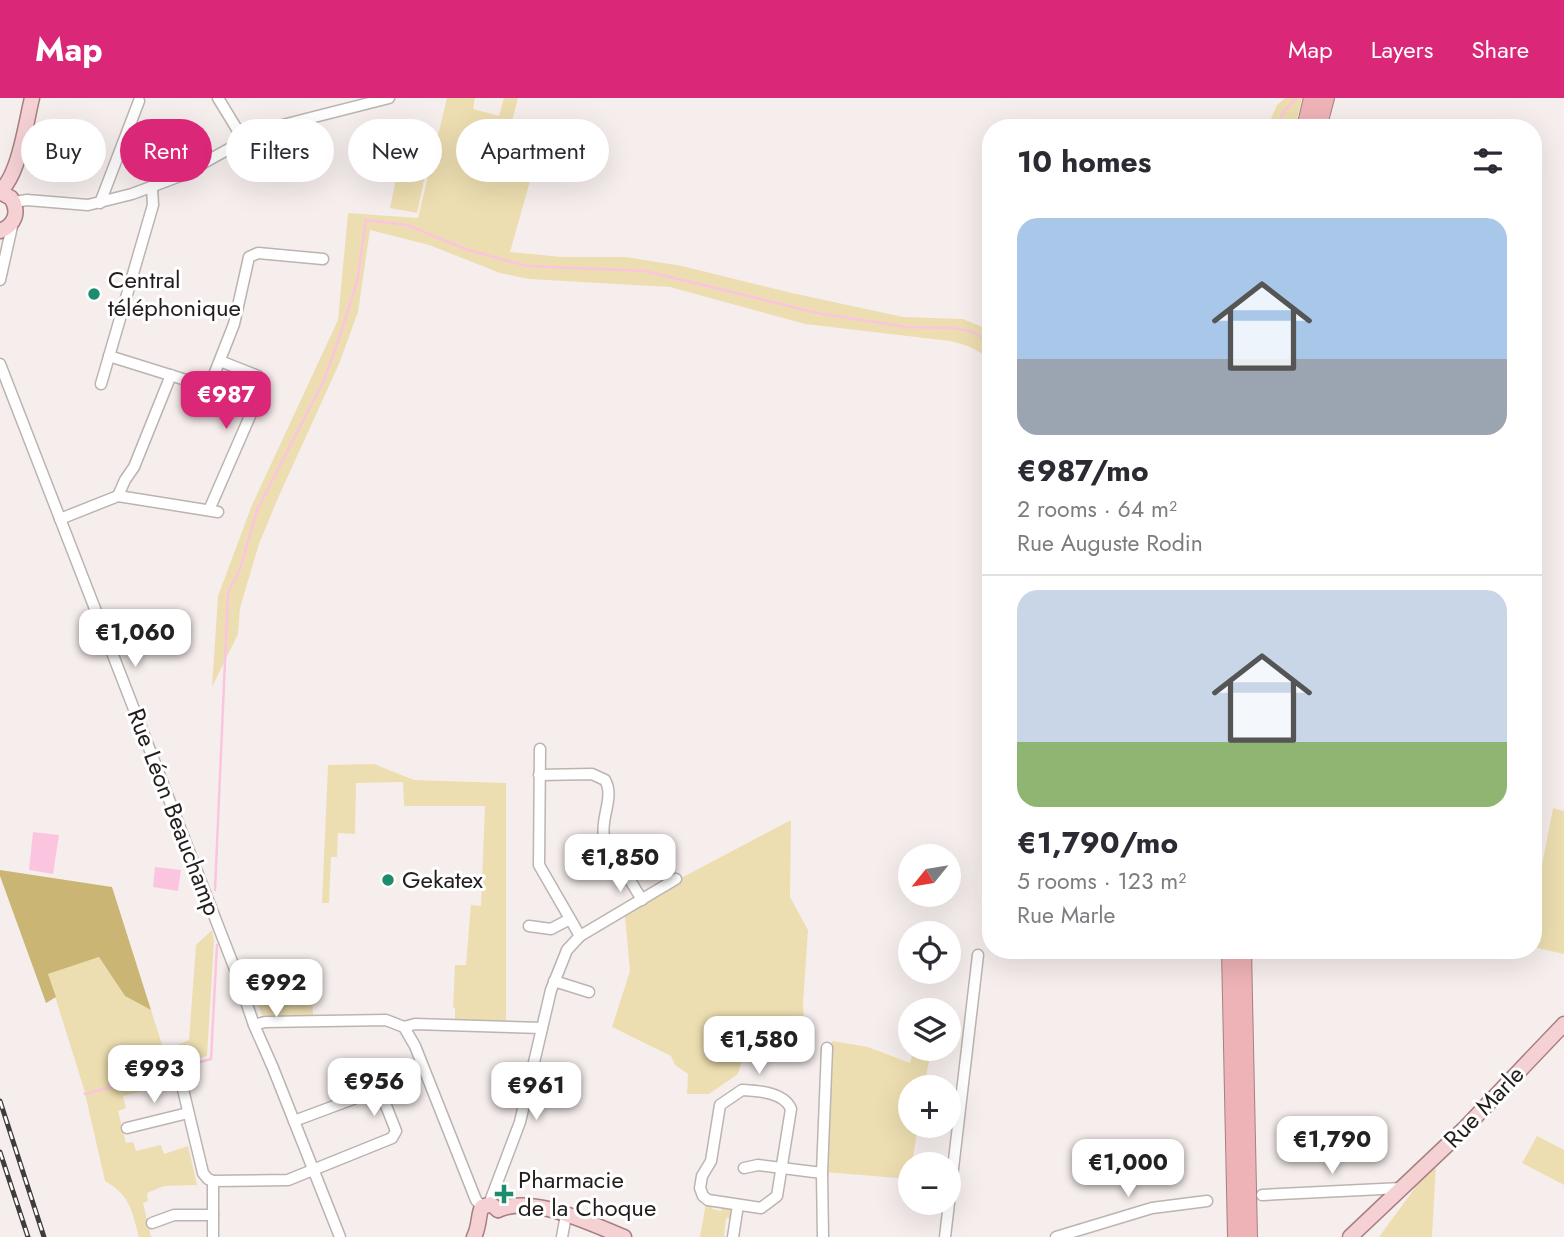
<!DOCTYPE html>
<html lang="en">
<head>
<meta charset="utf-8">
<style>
  :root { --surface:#fff; --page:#f7f7f7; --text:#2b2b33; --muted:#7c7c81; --line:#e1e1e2; --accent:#db2777 }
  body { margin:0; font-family:Jost,sans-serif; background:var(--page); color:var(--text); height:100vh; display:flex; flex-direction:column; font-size:26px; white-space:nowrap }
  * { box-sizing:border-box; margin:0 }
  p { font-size:23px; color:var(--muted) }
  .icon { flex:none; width:38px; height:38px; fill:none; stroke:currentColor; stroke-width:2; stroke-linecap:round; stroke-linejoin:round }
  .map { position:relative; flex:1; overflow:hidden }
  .side { position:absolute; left:982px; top:21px; width:560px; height:840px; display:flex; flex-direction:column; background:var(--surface); border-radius:28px; box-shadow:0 7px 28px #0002 }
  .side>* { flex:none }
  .hud { position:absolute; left:21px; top:21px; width:665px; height:63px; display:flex; gap:14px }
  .needle { width:46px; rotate:240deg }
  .tools { position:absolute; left:898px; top:746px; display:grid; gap:14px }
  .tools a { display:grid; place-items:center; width:63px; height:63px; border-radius:50%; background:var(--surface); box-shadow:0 7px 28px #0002; font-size:35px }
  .price { position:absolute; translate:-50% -60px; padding:0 16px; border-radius:14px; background:#fff; color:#222; font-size:23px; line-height:46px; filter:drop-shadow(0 2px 4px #0008) }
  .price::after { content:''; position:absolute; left:50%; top:42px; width:21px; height:16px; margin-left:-10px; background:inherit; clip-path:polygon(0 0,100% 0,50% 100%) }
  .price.current { background:var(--accent); color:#fff }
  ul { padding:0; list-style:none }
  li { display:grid; align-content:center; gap:14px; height:371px; padding:0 35px }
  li+li { border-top:2px solid var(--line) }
  li span { display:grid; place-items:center; height:217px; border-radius:21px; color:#555 }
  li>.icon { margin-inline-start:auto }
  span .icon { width:126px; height:126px; fill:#fffc; stroke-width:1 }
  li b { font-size:30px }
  h2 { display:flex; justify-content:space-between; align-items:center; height:84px; padding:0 35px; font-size:30px }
  .pill { padding:0 24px; border-radius:32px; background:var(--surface); box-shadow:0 7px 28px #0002; font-size:24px; line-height:63px }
  .pill.current { background:var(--accent); color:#fff }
  header { display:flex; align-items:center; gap:42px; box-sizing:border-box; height:98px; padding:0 35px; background:var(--accent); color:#fff }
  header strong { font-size:33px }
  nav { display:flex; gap:38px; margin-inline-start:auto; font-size:24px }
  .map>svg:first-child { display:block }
  .green { fill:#eddeb1 }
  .forest { fill:#cbb574 }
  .water { fill:#fbc5e0 }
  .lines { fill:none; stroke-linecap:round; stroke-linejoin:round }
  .stream { stroke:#fbc5e0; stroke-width:2.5 }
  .minor-casing { stroke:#bbb4b1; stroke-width:13 }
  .major-casing { stroke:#a67f81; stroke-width:17 }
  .highway-casing { stroke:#a67f81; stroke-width:18 }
  .minor { stroke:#fff; stroke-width:10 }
  .major { stroke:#f5d1d4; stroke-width:14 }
  .highway { stroke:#eeb3b7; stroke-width:16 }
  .rail-casing { stroke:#403c3b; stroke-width:5 }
  .rail { stroke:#fff; stroke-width:2.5; stroke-dasharray:8; stroke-linecap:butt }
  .poi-dot { fill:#1b8d6e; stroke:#fff; stroke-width:2.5 }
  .labels { text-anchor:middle; stroke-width:6; stroke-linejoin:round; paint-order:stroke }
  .poi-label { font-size:24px; fill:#211e1d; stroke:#fff; text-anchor:start }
  .street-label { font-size:24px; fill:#211e1d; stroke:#fff }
</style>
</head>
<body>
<header>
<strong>Map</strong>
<nav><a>Map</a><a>Layers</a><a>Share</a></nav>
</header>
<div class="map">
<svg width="1564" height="1139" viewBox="0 0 1564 1139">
  <rect width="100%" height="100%" fill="#f6eeec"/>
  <!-- green -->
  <g class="green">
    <polygon points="447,0 475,0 473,11 499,18 504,0 518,0 508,39 504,39 539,51 510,154 562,159 626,159 682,168 792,195 903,219 963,221 990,232 990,260 968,248 950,243 805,226 670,189 529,181 500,175 429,147 370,132 358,214 339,266 278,400 259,446 240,510 238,536 212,589 218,498 252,407 338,222 348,115 418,120"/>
    <polygon points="1285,0 1302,0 1295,30 1267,30 1277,7"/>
    <polygon points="399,67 426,73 417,115 390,110"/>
    <polygon points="374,666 414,682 506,685 506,926 455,925 455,910 453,909 455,867 466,867 471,807 481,808 485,708 404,708 403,684 356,685 355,736 338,735 337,759 331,759 329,805 322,805 328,667"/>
    <polygon points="1553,710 1564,713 1564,856 1533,849 1533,793 1537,793"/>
    <polygon points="791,722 790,799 808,832 803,906 806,949 781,954 744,954 738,976 709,996 687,996 688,976 675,967 671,958 612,929 630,873 625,818 683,779"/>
    <path d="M212,832L214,843L207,958L171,968L175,985L123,998L126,1010L118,1013L126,1045L133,1044L136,1053L161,1047L164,1056L188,1048L197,1087L164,1088L147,1095L148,1103L143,1105L151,1139H139C132,1113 130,1097 105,1083L84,991L48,876L99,859L125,898L151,912L164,953L189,942L196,847Z"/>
    <polygon points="312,882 313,917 262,917 251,885"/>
    <polygon points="832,943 868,949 910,965 914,950 922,950 930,958 924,989 910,989 910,1027 918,1027 912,1066 910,1066 910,1081 824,1074 829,962"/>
    <polygon points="1537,1038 1564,1052 1564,1087 1522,1065"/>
    <polygon points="1436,1066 1432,1139 1379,1139 1420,1083"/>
    <polygon points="706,1105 713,1106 712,1111 721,1113 722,1107 732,1113 732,1121 726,1120 724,1138 726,1139 700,1139"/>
  </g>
  <!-- forest -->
  <polygon class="forest" points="0,772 112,789 151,912 125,898 99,859 48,876 56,899 46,905 0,778"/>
  <!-- water -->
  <g class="water">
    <polygon points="33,734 59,737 53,776 29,772"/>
    <polygon points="155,769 181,772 178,793 153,789"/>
  </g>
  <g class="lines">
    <!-- stream -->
    <g class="stream">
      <polyline points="1276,30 1284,13 1296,0"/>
      <polyline points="215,792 228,494 240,471 257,412 324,282 338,243 357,184 366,122 407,127 468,152 527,168 645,173 822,216 907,229 953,230 972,234 990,243"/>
      <polyline points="85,996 211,961 217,847"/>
    </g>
    <defs>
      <g id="minor">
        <polyline points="218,0 243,41"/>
        <polyline points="14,104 27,102 88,107 132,96 180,78 263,32 389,0"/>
        <polyline points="100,105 139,3"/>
        <polyline points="0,182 13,124"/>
        <polyline points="109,258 202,287 208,286 212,282 234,226 249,159 258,155 323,161"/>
        <polyline points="0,266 236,874 254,927 273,970 340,1139"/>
        <polyline points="101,286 153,107 152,90"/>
        <polyline points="118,398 125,382 134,369 171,277"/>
        <polyline points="209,412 260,295 261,286 258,278 220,263"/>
        <polyline points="60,421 118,398 218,414"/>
        <polyline points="540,651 539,767 580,838"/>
        <path d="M539,677L592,676L605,682C615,699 600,720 604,739L642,802"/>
        <polyline points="529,828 551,831 570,821"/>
        <polyline points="554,883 589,894"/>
        <polyline points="254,927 265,924 386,922 404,929 415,948 476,1102 482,1109"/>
        <polyline points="404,929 415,926 542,930"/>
        <polyline points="181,983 203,1075 208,1081 213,1083"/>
        <path d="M742,992C758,993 784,994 791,1011L777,1098L761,1110L708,1102L703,1098L700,1090L702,1078L711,1063L720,1007Z"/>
        <polyline points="127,1030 188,1015"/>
        <polyline points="744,1070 758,1067 822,1075"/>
        <polyline points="1262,1097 1402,1090"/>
        <polyline points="489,1106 520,1024 551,892 567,852 580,838 676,781"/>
        <polyline points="152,1125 174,1117 213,1117"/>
        <polyline points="213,1139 213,1083 288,1082 392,1040 396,1033 383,1000 372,994 294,1023"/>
        <polyline points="562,1139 566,1117"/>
        <polyline points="733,1139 738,1107"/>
        <polyline points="823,1139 822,1075 827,950"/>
        <polyline points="945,1139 978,857"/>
        <polyline points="1056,1139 1152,1110 1207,1103"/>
      </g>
      <g id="major">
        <path d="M0,93C19,78 26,24 32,0"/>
        <path d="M0,94L11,100C20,114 15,127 0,133"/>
        <path d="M498,1112C532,1096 591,1126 624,1139"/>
        <path d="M474,1139C480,1127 478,1116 482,1109L491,1106L498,1112"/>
        <polyline points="1350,1139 1464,1031 1564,926"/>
      </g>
      <g id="highway">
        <polyline points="1305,30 1312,0"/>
        <polyline points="1318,30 1326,0"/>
        <polyline points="1230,852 1236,1139"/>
        <polyline points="1243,852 1249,1139"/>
      </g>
    </defs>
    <!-- minor casing -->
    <use href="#minor" class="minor-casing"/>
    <!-- major casing -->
    <use href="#major" class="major-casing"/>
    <!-- highway casing -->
    <use href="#highway" class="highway-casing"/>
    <!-- minor -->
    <use href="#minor" class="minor"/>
    <!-- major -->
    <use href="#major" class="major"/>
    <!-- highway -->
    <use href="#highway" class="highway"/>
    <defs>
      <g id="rail">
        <polyline points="0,1003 44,1139"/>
        <polyline points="0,1054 28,1139"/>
      </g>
    </defs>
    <!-- rail casing -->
    <use href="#rail" class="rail-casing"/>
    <!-- rail -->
    <use href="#rail" class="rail"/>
  </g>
  <!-- markers -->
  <g class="poi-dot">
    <circle cx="94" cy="196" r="7"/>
    <circle cx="388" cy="782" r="7"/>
    <path d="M500.5 1085.5h7v7h7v7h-7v7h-7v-7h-7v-7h7z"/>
  </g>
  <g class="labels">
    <!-- poi labels -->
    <g class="poi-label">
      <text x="108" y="190">Central<tspan x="108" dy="28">téléphonique</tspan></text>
      <text x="402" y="790">Gekatex</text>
      <text x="518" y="1090">Pharmacie<tspan x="518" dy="28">de la Choque</tspan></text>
    </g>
    <!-- street labels -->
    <g class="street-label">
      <text transform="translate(174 714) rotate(69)" y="8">Rue Léon Beauchamp</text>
      <text transform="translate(1484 1009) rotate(-46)" y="8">Rue Marle</text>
    </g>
  </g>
</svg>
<div class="tools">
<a><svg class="needle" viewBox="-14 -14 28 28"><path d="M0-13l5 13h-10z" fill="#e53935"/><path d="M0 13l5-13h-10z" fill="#7c7c81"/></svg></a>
<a><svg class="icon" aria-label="locate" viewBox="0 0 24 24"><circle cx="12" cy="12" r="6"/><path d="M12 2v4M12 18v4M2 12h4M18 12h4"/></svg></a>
<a><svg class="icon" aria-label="layers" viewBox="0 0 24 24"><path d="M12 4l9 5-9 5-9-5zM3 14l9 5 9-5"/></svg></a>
<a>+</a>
<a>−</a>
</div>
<b class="price current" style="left:226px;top:333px">€987</b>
<b class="price" style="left:135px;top:571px">€1,060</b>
<b class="price" style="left:620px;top:796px">€1,850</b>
<b class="price" style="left:276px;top:921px">€992</b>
<b class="price" style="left:759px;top:978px">€1,580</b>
<b class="price" style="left:154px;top:1007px">€993</b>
<b class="price" style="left:374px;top:1020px">€956</b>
<b class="price" style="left:536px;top:1024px">€961</b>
<b class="price" style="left:1332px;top:1078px">€1,790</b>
<b class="price" style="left:1128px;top:1101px">€1,000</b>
<div class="hud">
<a class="pill">Buy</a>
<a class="pill current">Rent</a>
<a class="pill">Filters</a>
<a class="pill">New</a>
<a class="pill">Apartment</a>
</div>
<section class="side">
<h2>10 homes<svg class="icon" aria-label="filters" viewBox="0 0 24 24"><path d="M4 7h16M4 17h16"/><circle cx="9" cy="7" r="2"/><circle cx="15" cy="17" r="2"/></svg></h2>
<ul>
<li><span style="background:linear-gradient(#a9c7e8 65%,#9aa5b1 0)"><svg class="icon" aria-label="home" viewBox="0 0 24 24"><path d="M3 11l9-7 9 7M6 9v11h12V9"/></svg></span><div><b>€987/mo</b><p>2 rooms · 64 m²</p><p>Rue Auguste Rodin</p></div></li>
<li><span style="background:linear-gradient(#c9d6e8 70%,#8fb573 0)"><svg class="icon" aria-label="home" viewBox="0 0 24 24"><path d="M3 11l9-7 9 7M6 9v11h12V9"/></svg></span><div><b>€1,790/mo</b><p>5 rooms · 123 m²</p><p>Rue Marle</p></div></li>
</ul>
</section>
</div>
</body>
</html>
